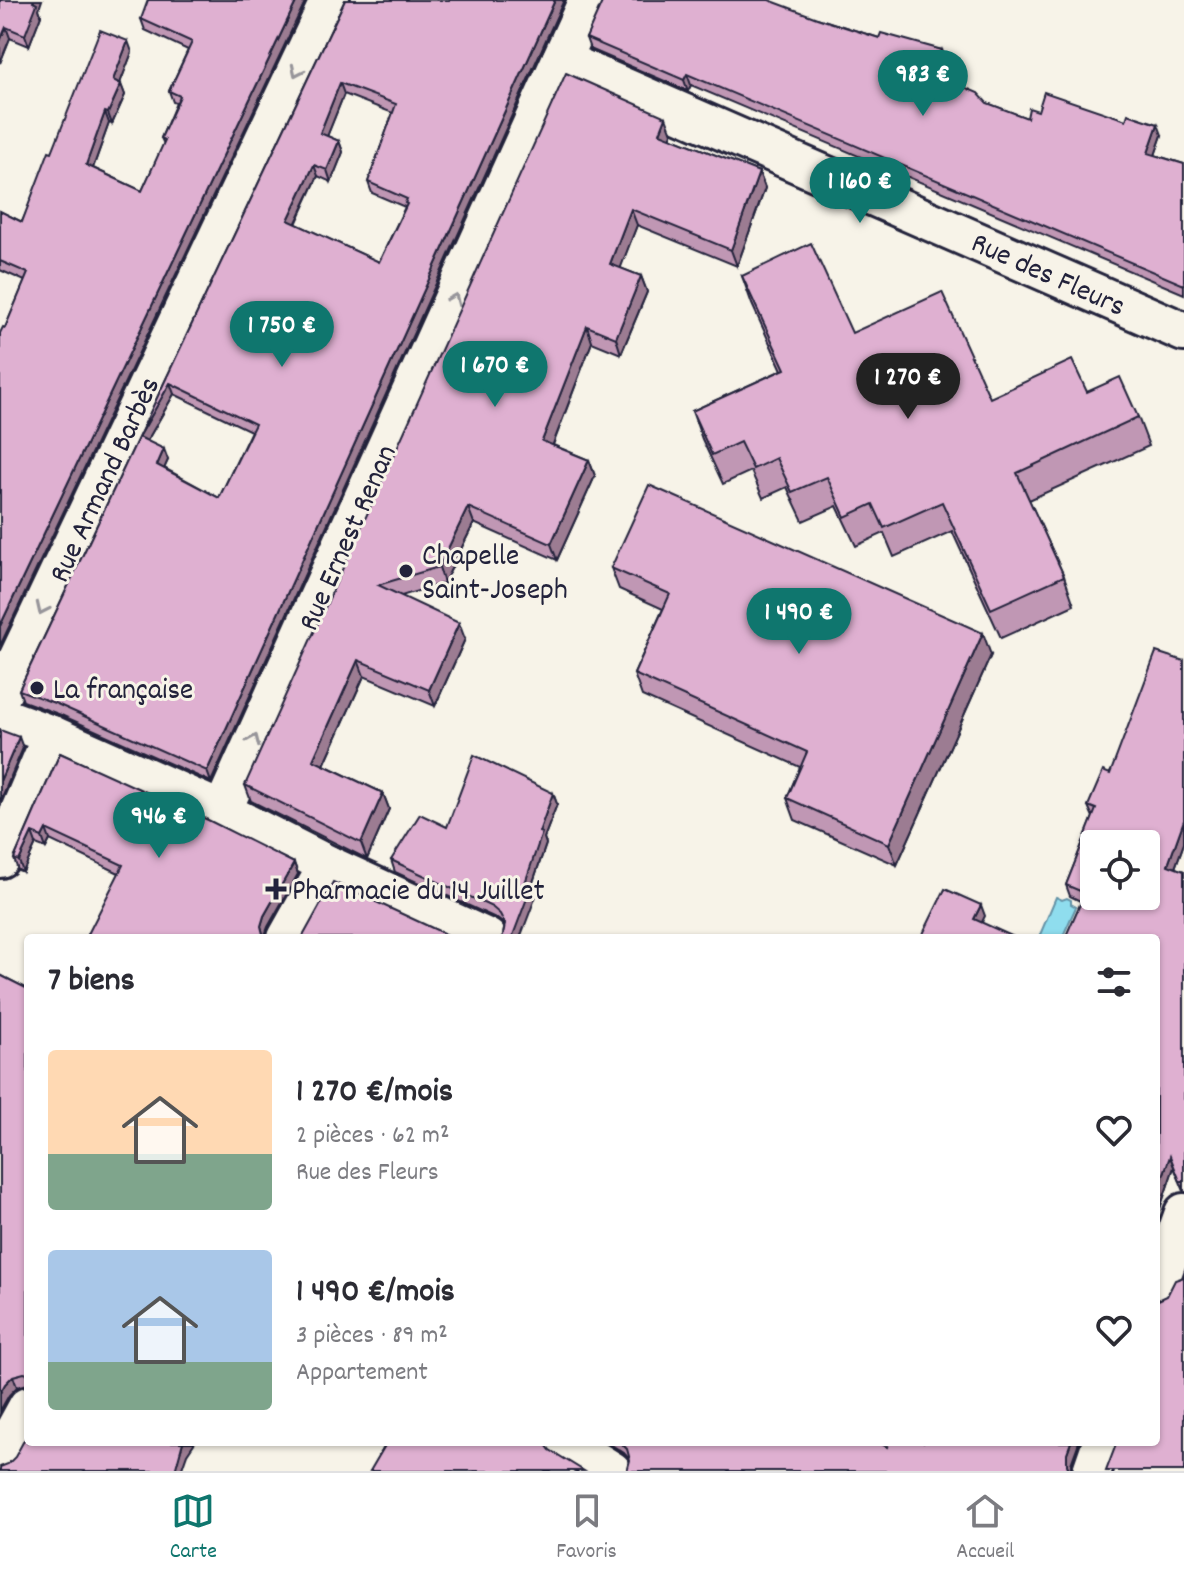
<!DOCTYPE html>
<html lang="fr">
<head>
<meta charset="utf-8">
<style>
  :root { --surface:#fff; --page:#f7f7f7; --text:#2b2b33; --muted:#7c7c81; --line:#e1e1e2; --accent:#0f766e }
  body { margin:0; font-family:Dekko,sans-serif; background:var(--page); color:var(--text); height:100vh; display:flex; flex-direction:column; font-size:30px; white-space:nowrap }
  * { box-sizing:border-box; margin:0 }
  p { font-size:26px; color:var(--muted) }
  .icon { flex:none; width:44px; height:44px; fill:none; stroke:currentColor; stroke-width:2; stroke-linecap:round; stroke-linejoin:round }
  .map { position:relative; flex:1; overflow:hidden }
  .drawer { position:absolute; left:24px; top:934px; width:1136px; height:512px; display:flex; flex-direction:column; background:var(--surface); border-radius:8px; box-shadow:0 2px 6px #0004 }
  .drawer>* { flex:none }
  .controls { position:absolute; left:1080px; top:830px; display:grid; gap:16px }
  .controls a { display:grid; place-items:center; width:80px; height:80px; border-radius:8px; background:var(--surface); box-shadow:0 2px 6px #0004; font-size:40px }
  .price { position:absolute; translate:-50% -68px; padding:0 18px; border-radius:28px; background:var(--accent); color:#fff; font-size:26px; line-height:52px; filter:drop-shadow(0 2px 4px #0008) }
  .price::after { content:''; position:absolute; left:50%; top:48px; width:24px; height:18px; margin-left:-12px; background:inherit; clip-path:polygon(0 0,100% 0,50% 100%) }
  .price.on { background:#222; color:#fff }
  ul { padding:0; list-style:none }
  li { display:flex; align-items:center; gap:24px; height:200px; padding:0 24px }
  li span { display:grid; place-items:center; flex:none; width:224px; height:160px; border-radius:8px; color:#555 }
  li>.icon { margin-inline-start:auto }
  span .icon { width:96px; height:96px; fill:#fffc; stroke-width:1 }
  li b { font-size:34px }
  h2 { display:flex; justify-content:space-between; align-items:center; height:96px; padding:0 24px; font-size:34px }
  .dock { display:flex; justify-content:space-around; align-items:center; height:112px; border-top:2px solid var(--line); background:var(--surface); font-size:22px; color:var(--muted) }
  .dock a { display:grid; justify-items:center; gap:4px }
  .dock .on { color:var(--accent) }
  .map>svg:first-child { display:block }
  .water { fill:#8fddee; stroke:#6392a6; stroke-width:2 }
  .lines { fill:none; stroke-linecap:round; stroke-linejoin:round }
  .street-casing { stroke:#22223b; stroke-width:44 }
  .street { stroke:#f7f3e8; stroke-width:38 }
  .wall { fill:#c097b4; stroke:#22223b; stroke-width:2; fill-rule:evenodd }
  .shaded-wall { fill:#9c7b92; stroke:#22223b; stroke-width:2 }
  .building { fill:#dfb0d1; stroke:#22223b; stroke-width:2; fill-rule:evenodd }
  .oneway { stroke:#97959a }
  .poi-dot { fill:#22223b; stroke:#f7f3e8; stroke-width:3 }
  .labels { text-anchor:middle; stroke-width:6; stroke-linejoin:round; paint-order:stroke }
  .street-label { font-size:30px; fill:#22223b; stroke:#f7f3e8 }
  .poi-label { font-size:30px; fill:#22223b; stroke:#f7f3e8; text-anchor:start }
</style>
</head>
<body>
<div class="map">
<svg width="1184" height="1471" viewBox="0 0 1184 1471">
  <rect width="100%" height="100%" fill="#f7f3e8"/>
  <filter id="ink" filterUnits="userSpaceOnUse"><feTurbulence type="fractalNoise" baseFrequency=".0125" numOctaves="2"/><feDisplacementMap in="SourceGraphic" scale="16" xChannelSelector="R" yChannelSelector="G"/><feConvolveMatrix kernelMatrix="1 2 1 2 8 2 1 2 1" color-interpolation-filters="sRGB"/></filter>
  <g filter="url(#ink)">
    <!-- water -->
    <polygon class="water" points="1056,897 1062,900 1067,898 1071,900 1071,904 1076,907 1062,938 1039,937"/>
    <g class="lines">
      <defs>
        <g id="street">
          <polyline points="561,60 1184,332"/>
          <polyline points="0,697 330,0"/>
          <polyline points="0,716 52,735 222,811 328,865 487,938"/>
          <polyline points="222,811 588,0"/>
          <polyline points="0,858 52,735"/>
          <polyline points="287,938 328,865"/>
          <polyline points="1156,1291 1184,1213"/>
          <polyline points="566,1442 612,1471"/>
          <polyline points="0,1457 28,1406"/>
          <polyline points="1092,1471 1102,1442"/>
        </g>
      </defs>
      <!-- street casing -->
      <use href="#street" class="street-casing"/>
      <!-- street -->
      <use href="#street" class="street"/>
    </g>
    <!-- wall -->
    <g class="wall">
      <polygon points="0,0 39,9 41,15 29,46 10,38 0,63"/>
      <polygon points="306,0 0,646 5,328 25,281 0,270 0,211 22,222 52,152 132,52 120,83 125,95 112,124 109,123 93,168 142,191 164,144 161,138 176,103 173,102 169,91 188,50 145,30 141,19"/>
      <path d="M345,0H564L211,782L61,715L23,701L19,690ZM344,94L393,113L368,182L372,193L405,207L379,262L296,224L318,176L331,182L343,152L339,141L327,136ZM174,394L251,431L219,498L164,468L168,460L147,441Z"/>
      <polygon points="817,18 879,38 942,50 946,61 943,69 946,70 950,81 987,103 1027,118 1038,111 1162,135 1155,155 1184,164 1184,294 691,85 688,91 590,49 586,38"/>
      <polygon points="672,133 670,137 759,172 765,188 737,266 637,225 620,268 641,276 647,292 621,354 592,342 553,445 589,460 595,476 557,560 474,523 444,583 401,596 465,639 435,706 364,676 324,765 383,793 389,809 367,859 251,801 245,785"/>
      <polygon points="742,276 852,333 990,398 1087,392 1138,417 1149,446 1029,500 1064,576 1074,605 1001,638 952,531 894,557 884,533 856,546 837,506 803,521 787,487 763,498 751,471 723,484 702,439 692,411 782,370 752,304"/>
      <polygon points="611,568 991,655 897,865 795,820 787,798 800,767 642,696 634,674 663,609 619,589"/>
      <polygon points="1184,661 1184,843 1175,868 1184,871 1184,1191 1174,1167 1158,1214 1156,1213 1156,938 1070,896 1066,885 1093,817 1088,806"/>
      <polygon points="60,753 294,863 298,874 268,927 265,938 119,873 50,840 46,848 36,844 23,872 18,870 14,859"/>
      <polygon points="553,793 557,804 544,838 546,844 532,885 536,896 503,935 505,925 496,918 395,872 391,860 447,827"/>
      <polygon points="0,975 28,989 28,1384 17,1387 9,1395 0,1411"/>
      <polygon points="607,1442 878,1442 887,1447 889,1442 1079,1442 1071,1464 630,1460 624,1453"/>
    </g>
    <!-- shaded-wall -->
    <g class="shaded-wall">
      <polygon points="34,0 42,0 39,9 41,15 29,46 25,35"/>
      <polygon points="297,0 306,0 0,646 0,626"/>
      <polygon points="555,0 564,0 211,782 207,771"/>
      <polygon points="6,27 10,38 0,63 0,41"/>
      <polygon points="128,41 132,52 117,91 113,80"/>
      <polygon points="942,50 946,61 940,78 936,67"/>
      <polygon points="946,70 950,81 943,78"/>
      <polygon points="687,74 691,85 688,91 684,80"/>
      <polygon points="340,83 344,94 324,144 320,133"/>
      <polygon points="121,84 125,95 112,124 108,113"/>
      <polygon points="105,112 109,123 90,176 86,165"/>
      <polygon points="666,117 672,133 666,149 660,133"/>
      <polygon points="1158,124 1162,135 1152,164 1148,153"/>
      <polygon points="339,141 343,152 331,182 327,170"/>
      <polygon points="314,165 318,176 292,231 288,220"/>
      <polygon points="759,172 765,188 737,266 731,250"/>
      <polygon points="631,209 637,225 616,280 610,264"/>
      <polygon points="641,276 647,292 621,354 616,338"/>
      <polygon points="587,326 592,342 548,457 542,441"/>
      <polygon points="170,383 174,394 143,448 139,437"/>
      <polygon points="164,449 168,460 161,476 157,465"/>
      <polygon points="589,460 595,476 557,560 551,544"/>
      <polygon points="468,507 474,523 444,583 439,567"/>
      <polygon points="459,623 465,639 435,706 429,690"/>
      <polygon points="983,633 991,655 897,865 889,844"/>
      <polygon points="358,660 364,676 319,776 313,760"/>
      <polygon points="19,737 23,748 0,802 0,781"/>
      <polygon points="383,793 389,809 367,859 361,843"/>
      <polygon points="553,793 557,804 544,838 546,844 532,885 536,896 520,938 512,938 525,883 539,832"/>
      <polygon points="1184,820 1184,843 1172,876 1168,865"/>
      <polygon points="46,829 50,840 46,848 42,837"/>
      <polygon points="32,833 36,844 23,872 19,861"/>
      <polygon points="294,863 298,874 268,927 264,938 261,926 264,916"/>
      <polygon points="981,905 985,916 978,930 974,919"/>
      <polygon points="1170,1156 1174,1167 1158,1214 1156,1210 1156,1196"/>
      <polygon points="13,1376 17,1387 9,1395 0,1411 0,1393 5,1384"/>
      <polygon points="183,1442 195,1442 187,1454 181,1471 174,1471"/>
      <polygon points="1071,1442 1079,1442 1071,1464 1071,1471 1069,1471 1067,1465 1067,1453"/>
    </g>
    <!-- building -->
    <g class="building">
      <polygon points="0,0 34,0 33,2 37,4 25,35 6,27 0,41"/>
      <polygon points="148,0 297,0 0,626 0,333 3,327 5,328 28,273 0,261 0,211 22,222 49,151 52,152 100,30 128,41 113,80 121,84 108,113 105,112 86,165 142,191 165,140 161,138 180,96 169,91 192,42 141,19"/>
      <path d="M345,0H555L207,771L57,704L19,690ZM340,83L396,104L368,182L407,199L405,203L407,204L379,262L288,220L314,165L327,170L339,141L320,133ZM170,383L255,424L219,498L157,465L164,449L139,437Z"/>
      <polygon points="603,0 769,0 817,18 879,38 881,33 942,50 936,67 946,70 943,78 978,93 987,103 1027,118 1029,108 1038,111 1044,92 1126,120 1128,114 1158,124 1148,153 1184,164 1184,285 687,74 684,80 586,38"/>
      <polygon points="566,73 666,117 660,133 759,172 731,250 631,209 610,264 641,276 616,338 587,326 542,441 589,460 551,544 468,507 439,567 378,585 459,623 429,690 358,660 313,760 383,793 361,843 245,785"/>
      <polygon points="811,243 852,333 942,292 990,398 1072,360 1087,392 1120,377 1138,417 1017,473 1064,576 991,609 942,502 884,528 873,504 845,517 827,477 792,492 776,458 753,469 740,442 712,455 692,411 785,369 742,276"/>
      <polygon points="649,485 983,633 889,844 787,798 807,752 634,674 670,594 611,568"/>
      <path d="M1156,652L1184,661V820L1168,865L1184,871V1181H1180L1170,1156L1156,1196V938H1065L1085,893L1066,885L1096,809L1088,806L1103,771L1110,774ZM1094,844H1146V896H1094Z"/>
      <polygon points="0,730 19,737 0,781"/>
      <polygon points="60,753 208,820 294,863 264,916 261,926 264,938 86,938 123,865 46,829 42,837 32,833 19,861 14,859"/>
      <polygon points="474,755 553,793 539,832 542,833 525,883 532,885 512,938 501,938 503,935 505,924 500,914 492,907 391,860 420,814 447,827"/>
      <polygon points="333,882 454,938 302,938"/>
      <polygon points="945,889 981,905 974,919 1016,938 921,938"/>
      <polygon points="0,975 28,989 28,1374 24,1373 13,1376 5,1384 0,1393"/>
      <polygon points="1184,1277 1184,1471 1106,1471 1117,1442 1156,1442 1156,1301 1167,1296 1175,1280"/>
      <polygon points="28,1433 28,1442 183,1442 175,1471 0,1471 0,1467 8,1464 15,1457"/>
      <polygon points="387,1442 544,1442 550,1450 584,1471 370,1471"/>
      <polygon points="620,1442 878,1442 887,1447 889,1442 1071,1442 1067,1453 1067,1465 1070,1471 627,1471 630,1460 627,1449"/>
    </g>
    <!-- one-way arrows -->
    <defs><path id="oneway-chevron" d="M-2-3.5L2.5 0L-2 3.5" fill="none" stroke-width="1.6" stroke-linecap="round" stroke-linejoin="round" transform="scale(2)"/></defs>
    <g class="oneway">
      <use href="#oneway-chevron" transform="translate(297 71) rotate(115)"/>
      <use href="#oneway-chevron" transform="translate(454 299) rotate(-66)"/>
      <use href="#oneway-chevron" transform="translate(42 609) rotate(115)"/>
      <use href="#oneway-chevron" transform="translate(254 740) rotate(-66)"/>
    </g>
  </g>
  <!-- markers -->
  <g class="poi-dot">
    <circle cx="406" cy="571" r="8"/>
    <circle cx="37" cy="688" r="8"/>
    <path d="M272 877h8v8h8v8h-8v8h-8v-8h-8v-8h8z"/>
  </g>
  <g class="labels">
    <!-- street labels -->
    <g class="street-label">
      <text transform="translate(1049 273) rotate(24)" y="10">Rue des Fleurs</text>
      <text transform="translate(103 479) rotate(-65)" y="10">Rue Armand Barbès</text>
      <text transform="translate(346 537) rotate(-66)" y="10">Rue Ernest Renan</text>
    </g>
    <!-- poi labels -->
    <g class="poi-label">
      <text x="422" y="564">Chapelle<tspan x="422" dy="34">Saint-Joseph</tspan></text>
      <text x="53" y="698">La française</text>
      <text x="292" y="899">Pharmacie du 14 Juillet</text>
    </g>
  </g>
</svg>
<div class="controls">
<a><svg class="icon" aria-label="locate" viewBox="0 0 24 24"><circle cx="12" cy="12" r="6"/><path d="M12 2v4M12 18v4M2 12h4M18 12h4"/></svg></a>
</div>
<b class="price" style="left:923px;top:118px">983 €</b>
<b class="price" style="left:860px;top:225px">1 160 €</b>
<b class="price" style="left:282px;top:369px">1 750 €</b>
<b class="price" style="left:495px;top:409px">1 670 €</b>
<b class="price on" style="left:908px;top:421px">1 270 €</b>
<b class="price" style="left:799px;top:656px">1 490 €</b>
<b class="price" style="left:159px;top:860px">946 €</b>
<section class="drawer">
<h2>7 biens<svg class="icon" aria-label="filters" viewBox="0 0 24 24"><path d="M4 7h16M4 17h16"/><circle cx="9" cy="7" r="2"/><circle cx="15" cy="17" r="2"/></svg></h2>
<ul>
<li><span style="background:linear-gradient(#ffd9b3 65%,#7fa58c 0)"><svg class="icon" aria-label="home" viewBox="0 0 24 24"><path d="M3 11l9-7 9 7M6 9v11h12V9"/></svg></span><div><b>1 270 €/mois</b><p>2 pièces · 62 m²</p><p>Rue des Fleurs</p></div><svg class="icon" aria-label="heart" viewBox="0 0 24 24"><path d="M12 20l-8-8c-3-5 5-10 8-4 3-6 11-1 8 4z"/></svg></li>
<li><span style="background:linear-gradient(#a9c7e8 70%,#7fa58c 0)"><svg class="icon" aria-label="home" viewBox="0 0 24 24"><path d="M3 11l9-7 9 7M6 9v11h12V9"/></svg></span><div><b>1 490 €/mois</b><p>3 pièces · 89 m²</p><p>Appartement</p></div><svg class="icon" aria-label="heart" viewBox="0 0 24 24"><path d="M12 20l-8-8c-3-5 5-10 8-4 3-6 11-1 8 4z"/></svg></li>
</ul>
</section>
</div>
<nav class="dock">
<a class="on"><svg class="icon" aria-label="map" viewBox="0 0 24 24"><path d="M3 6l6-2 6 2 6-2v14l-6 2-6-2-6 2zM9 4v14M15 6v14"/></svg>Carte</a>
<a><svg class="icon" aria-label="saved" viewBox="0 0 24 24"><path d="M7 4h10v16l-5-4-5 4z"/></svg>Favoris</a>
<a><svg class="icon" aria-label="home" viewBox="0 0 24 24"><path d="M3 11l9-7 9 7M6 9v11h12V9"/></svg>Accueil</a>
</nav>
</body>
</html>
